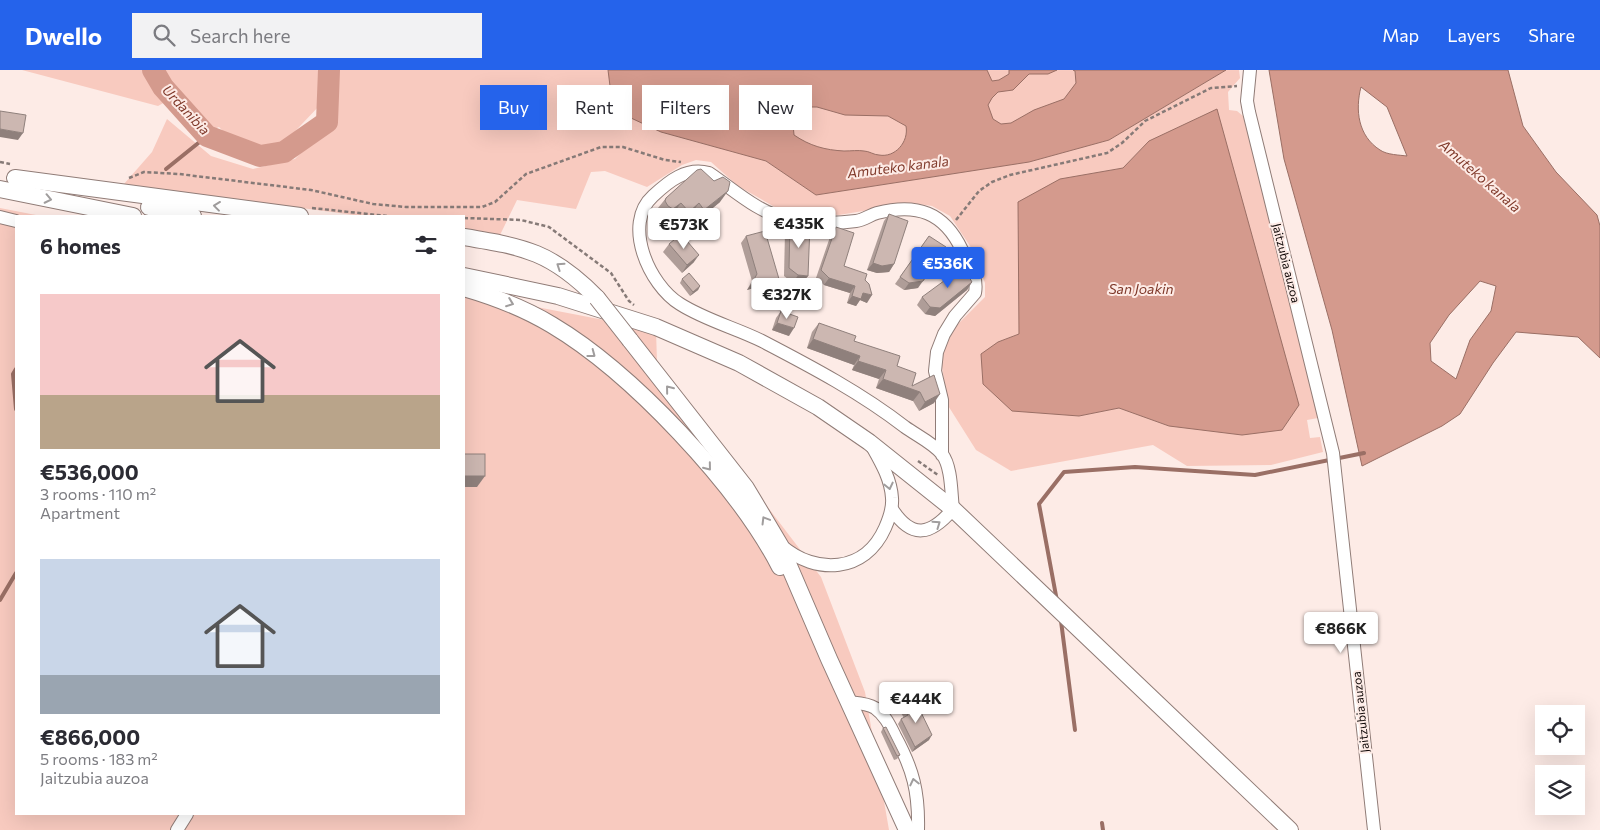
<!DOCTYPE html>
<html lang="en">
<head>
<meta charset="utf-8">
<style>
  :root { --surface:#fff; --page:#f2f2f3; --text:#2b2b33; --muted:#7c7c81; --accent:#2563eb }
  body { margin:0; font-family:Commissioner,sans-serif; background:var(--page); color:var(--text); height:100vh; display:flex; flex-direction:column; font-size:19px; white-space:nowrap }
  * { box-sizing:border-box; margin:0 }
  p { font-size:16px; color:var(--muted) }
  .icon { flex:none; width:28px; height:28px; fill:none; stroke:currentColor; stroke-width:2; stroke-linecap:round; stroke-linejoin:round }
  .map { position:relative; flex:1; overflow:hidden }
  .side { position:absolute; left:15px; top:145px; width:450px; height:600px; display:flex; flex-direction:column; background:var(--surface); border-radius:0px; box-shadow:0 5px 20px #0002 }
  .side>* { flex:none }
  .hud { position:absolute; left:480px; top:15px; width:475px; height:45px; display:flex; gap:10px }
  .tools { position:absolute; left:1535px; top:635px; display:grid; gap:10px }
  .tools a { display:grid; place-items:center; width:50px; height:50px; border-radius:0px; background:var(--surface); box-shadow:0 5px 20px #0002; font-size:25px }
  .price { position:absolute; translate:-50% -42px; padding:0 11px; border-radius:5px; background:#fff; color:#222; font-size:16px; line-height:32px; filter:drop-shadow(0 1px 2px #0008) }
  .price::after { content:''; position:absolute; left:50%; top:30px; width:15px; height:11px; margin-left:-8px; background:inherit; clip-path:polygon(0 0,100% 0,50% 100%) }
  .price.selected { background:var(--accent); color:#fff }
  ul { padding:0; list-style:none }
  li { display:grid; align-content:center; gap:10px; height:265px; padding:0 25px }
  li span { display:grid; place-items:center; height:155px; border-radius:0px; color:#555 }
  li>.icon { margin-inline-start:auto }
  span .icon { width:90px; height:90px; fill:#fffc; stroke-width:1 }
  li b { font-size:21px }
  h2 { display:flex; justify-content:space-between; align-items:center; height:60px; padding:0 25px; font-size:21px }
  .chip { padding:0 18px; border-radius:0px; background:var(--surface); box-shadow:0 5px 20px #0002; font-size:18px; line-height:45px }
  .chip.selected { background:var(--accent); color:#fff }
  header { display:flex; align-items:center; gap:30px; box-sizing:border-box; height:70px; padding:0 25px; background:var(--accent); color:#fff }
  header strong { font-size:24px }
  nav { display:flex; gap:28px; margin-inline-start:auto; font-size:18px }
  .search { width:350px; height:45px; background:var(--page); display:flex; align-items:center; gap:12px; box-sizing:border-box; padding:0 18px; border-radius:0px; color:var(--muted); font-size:19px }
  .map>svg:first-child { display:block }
  .green { fill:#f8cabf; fill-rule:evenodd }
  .water { fill:#d49a8d; stroke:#9a6f65; fill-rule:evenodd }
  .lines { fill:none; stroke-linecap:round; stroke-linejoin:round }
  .stream { stroke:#9a6f65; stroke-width:4 }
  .river { stroke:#d49a8d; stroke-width:22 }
  .minor-casing { stroke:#907c77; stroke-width:14 }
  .major-casing { stroke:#907c77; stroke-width:18 }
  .path { stroke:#867a77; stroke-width:2.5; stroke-dasharray:4 2.5; stroke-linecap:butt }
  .minor { stroke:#fff; stroke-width:12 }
  .major { stroke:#fff; stroke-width:16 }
  .major-bridge-casing { stroke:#907c77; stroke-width:18; stroke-linecap:butt }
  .major-bridge { stroke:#fff; stroke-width:16 }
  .wall { fill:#af9d98 }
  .shaded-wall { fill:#8f807c }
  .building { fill:#ccb7b1; stroke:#8f807c }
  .oneway { stroke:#a09d9d }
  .labels { text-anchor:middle; stroke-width:4; stroke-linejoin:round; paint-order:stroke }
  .street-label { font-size:12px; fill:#110a09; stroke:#fdebe6 }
  .water-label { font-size:14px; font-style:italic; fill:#7f3829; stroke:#fdebe6 }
</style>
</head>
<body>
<header>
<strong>Dwello</strong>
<div class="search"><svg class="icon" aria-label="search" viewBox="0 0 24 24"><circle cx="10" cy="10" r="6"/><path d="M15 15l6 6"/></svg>Search here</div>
<nav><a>Map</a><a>Layers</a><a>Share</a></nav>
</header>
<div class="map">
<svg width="1600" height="760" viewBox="0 0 1600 760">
  <rect width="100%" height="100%" fill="#fdebe6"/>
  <!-- green -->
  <g class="green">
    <polygon points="22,0 144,0 165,32 158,36"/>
    <polygon points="162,0 325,0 321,34 282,75 257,78 232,70 219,57 212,60"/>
    <path d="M337,0H608L661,62L766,91L816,125L1029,92L1109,70L1226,0H1239L1240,8L1228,22L1229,40L1237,41L1243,46L1296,243L1318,348L1307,350L1310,368L1320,367L1323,382L1271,395L1187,396L1153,375L1011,401L976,380L947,334L941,288L954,258L985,227V213L972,179L950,146L932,136L912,133L839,145L780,140L738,116L711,92L696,90L682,95L647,117L605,101L591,102L576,139L517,130L500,165L464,160V146H361L124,114L152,82L167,49L211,86L253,99L295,89L332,51ZM1149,71L1169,356L1119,338L1079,346L998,272L1019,264V225L1061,109L1123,98Z"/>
    <polygon points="631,0 1167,0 1062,57 843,95"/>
    <polygon points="0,138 41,146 16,146 16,744 464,744 464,223 656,260 657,292 821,507 865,622 889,760 0,760"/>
  </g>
  <!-- water -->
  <g class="water">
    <path d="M608,0H987L992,11L999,10L1009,4V0H1057L1048,4H1029L1013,20L998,22L992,28L988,35L993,49L1001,54L1011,53L1034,40L1064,29L1076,13L1075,1L1073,0H1226L1109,70L1029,92L816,125L766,91L661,62L631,48L610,16ZM806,37H817L845,45L888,46L906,56C909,72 895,88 879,85C874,85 869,81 864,81C858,80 851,81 844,81C825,80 810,76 794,65L793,54Z"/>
    <path d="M1269,0H1508L1523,56L1556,102L1597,145L1600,156V288L1578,267L1516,262L1493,293L1460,344L1442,356L1362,396L1332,260L1284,89ZM1361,17L1387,37L1407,86C1400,85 1387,85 1380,80C1358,66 1355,40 1361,17ZM1480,211L1496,216L1491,241L1470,270L1456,309L1431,291L1430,273L1449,245Z"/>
    <polygon points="1217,39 1299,335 1282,360 1242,365 1169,356 1119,338 1079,346 1012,341 983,314 981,284 998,272 1019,264 1018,132 1060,109 1123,98 1149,71"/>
  </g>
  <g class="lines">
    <!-- stream -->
    <g class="stream">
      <polyline points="166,99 207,66"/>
      <polyline points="16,299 13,304 16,339"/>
      <polyline points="0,530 16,503"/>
      <polyline points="1057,531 1039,434 1064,402 1135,397 1255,405 1364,383"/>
      <polyline points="1061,551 1075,660"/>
      <polyline points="1102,753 1103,760"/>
    </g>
    <!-- river -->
    <polyline class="river" points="153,0 163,17 207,66 260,86 284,82 327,52 329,0"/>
    <defs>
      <g id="minor">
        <polyline points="1250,0 1247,31 1249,42 1333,383 1374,760"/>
        <polyline points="0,147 16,151"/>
        <path d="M892,439C912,470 931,465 953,439C951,424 952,397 942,384C933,373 916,365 905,357C861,323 812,297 762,271C736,258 705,250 680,234C649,215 622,154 653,126C669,111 686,97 709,103C733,119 758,143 788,149C809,153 834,154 856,151C864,150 870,145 877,143C917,133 944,142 962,180C969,194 978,207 975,223L955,246L944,264L937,282L935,301L942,330V385"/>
        <path d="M782,476C816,505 865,503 885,458C889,449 893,439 892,428C891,410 882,394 873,378"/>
        <path d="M848,632C857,633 867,633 875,638C885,645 890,656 895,666C913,699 919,722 918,760"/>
        <polyline points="177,760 187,744"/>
      </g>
      <g id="major">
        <polyline points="15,108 300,146"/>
        <polyline points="0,119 133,146"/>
        <polyline points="149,137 193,146"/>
        <path d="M464,167C525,177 552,182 597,228"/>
        <polyline points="464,206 558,226 656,257 739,293 818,337 869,372 953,439 1290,760"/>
        <path d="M464,218C495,227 524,238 552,255C631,302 737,414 780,497"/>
        <polyline points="630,270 746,418 780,475 829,589 907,760"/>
      </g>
    </defs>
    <!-- minor casing -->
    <use href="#minor" class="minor-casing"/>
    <!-- major casing -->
    <use href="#major" class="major-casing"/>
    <!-- path -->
    <g class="path">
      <polyline points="0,92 10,94"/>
      <polyline points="129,108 144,102 179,104 311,120 373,134 406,137 482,137 495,132 526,104 601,77 623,77 665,90 681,92"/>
      <polyline points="312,138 387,146"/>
      <polyline points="464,148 521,150 549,157 611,203 629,231 634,235"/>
      <polyline points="956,150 979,121 992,112 1010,105 1107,83 1122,73 1145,51 1211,18 1237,16"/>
      <polyline points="918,391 938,405"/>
    </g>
    <!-- minor -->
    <use href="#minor" class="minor"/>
    <!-- major -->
    <use href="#major" class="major"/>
    <defs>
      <polyline id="major-bridge" points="597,228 630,270"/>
    </defs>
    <!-- major-bridge casing -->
    <use href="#major-bridge" class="major-bridge-casing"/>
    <!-- major-bridge -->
    <use href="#major-bridge" class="major-bridge"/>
  </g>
  <!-- wall -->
  <g class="wall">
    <polygon points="666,128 720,132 697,151 691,144 681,153 673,144 665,150 660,147 658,142 658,138"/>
    <polygon points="889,144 894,194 889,202 877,203 867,200 884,151"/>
    <polygon points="790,155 803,213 793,213 784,206 785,162"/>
    <polygon points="836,157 844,196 865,210 867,233 860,230 856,236 847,233 850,223 824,215 816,208 831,164"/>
    <polygon points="746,166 779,209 774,216 765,219 757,217 747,220 752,211 741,173"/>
    <polygon points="929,166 918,218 904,220 895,214"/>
    <polygon points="669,174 694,192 682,203 663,182"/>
    <polygon points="682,209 700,216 698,220 690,226 680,213"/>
    <polygon points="972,212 967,220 935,246 925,244 917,235 922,227"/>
    <polygon points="781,241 789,266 772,260 776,248"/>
    <polygon points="819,253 854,271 897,296 912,316 934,333 919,341 913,331 876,318 879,309 852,300 854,295 807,278 812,262"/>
    <polygon points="903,636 929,670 912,682 898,654 901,649 904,648 900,641"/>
    <polygon points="883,658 900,685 897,689 894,690 881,662"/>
  </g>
  <!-- shaded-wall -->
  <g class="shaded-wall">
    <polygon points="0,59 23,63 18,70 0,67"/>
    <polygon points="728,121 720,132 697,151 704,140"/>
    <polygon points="681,133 673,144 665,150 673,139"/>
    <polygon points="699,133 691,144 681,153 689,142"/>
    <polygon points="699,185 694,192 682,203 687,195"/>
    <polygon points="873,193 894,194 889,202 877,203 867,200"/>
    <polygon points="798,205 808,206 803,213 793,213"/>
    <polygon points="829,208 855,216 850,223 824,215"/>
    <polygon points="779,209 774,216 765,219 757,217 747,220 752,213 762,210"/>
    <polygon points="923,211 918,218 904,220 909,213"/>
    <polygon points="972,212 967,220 935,246 925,244 930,237"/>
    <polygon points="700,216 698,220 690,226 693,222"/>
    <polygon points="863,223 872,225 867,233 860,230 856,236 847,233 852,226"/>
    <polygon points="777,253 794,258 789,266 772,260"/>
    <polygon points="813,269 860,286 854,295 807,278"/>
    <polygon points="858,291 886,300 879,309 852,300"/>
    <polygon points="883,309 920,322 913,331 876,318"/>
    <polygon points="940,324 934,333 919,341 925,332"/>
    <polygon points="464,406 485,406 477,417 464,417"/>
    <polygon points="932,665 929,670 912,682 915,677"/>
  </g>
  <!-- building -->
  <g class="building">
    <polygon points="0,41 26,45 23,63 0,59"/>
    <polygon points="701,99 714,111 723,107 730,112 728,121 704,140 699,133 689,142 681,133 673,139 668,136 665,131 666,128 697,100"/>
    <polygon points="889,144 908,151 894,194 882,196 873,193"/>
    <polygon points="790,155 810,155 808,206 798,205 789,198"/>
    <polygon points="836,157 854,163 844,196 867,204 865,210 869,214 872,225 863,223 861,229 852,226 855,216 829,208 821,200"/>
    <polygon points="765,161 779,209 770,212 762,210 752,213 757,204 746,166"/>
    <polygon points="681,164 699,185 687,195 669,174"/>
    <polygon points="929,166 946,177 923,211 909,213 900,207"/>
    <polygon points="963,197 972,212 940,238 930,237 922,227"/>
    <polygon points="689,203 700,216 693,222 682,209"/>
    <polygon points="781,241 798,247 794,258 777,253"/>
    <polygon points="819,253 856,266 854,271 900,286 897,296 916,303 912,316 934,305 940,324 925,332 920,322 883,309 886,300 858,291 860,286 813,269"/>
    <rect x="464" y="384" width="21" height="22"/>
    <polygon points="915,630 932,665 915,677 901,649 908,645 903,636"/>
    <polygon points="886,657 900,685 897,686 883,658"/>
  </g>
  <!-- one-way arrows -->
  <defs><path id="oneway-chevron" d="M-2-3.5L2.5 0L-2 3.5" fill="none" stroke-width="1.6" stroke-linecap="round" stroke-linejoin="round" transform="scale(1.25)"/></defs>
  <g class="oneway">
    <use href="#oneway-chevron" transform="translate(48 129) rotate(12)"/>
    <use href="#oneway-chevron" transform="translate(217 136) rotate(-173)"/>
    <use href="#oneway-chevron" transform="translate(560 196) rotate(-146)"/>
    <use href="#oneway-chevron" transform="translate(510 233) rotate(21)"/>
    <use href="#oneway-chevron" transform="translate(592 284) rotate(37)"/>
    <use href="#oneway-chevron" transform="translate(669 319) rotate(-129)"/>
    <use href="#oneway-chevron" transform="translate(708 397) rotate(51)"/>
    <use href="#oneway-chevron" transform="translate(889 416) rotate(77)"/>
    <use href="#oneway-chevron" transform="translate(765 450) rotate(-121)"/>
    <use href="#oneway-chevron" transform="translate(937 454) rotate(-35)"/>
    <use href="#oneway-chevron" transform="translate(914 712) rotate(-103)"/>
  </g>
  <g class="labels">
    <!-- street labels -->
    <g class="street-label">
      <text transform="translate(1286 193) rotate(76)" y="4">Jaitzubia auzoa</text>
      <text transform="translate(1361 642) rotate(-96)" y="4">Jaitzubia auzoa</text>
    </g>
    <!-- water labels -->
    <g class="water-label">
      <text transform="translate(186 40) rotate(47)" y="5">Urdanibia</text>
      <text transform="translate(898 97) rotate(-7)" y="5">Amuteko kanala</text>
      <text transform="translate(1480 106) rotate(41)" y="5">Amuteko kanala</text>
      <text x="1141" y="224">San Joakin</text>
    </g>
  </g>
</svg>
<div class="tools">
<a><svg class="icon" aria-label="locate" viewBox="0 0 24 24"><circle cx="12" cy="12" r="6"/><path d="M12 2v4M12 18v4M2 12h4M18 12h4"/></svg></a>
<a><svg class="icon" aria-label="layers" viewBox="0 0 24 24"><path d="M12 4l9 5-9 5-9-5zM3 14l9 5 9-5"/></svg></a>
</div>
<b class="price" style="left:799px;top:179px">€435K</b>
<b class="price" style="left:684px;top:180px">€573K</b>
<b class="price selected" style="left:948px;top:219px">€536K</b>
<b class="price" style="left:787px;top:250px">€327K</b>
<b class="price" style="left:1341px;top:584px">€866K</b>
<b class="price" style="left:916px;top:654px">€444K</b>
<div class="hud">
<a class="chip selected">Buy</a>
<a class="chip">Rent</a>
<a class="chip">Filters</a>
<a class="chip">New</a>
</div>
<section class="side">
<h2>6 homes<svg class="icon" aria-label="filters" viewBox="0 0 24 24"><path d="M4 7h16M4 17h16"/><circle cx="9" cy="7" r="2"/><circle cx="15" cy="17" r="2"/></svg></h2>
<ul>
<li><span style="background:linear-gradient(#f6c9c9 65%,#b9a48a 0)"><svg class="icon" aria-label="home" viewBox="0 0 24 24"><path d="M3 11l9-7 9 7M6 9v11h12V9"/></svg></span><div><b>€536,000</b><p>3 rooms · 110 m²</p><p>Apartment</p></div></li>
<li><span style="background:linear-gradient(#c9d6e8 75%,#9aa5b1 0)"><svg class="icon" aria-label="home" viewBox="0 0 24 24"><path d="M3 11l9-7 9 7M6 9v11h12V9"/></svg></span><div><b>€866,000</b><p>5 rooms · 183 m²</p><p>Jaitzubia auzoa</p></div></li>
</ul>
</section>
</div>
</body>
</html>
